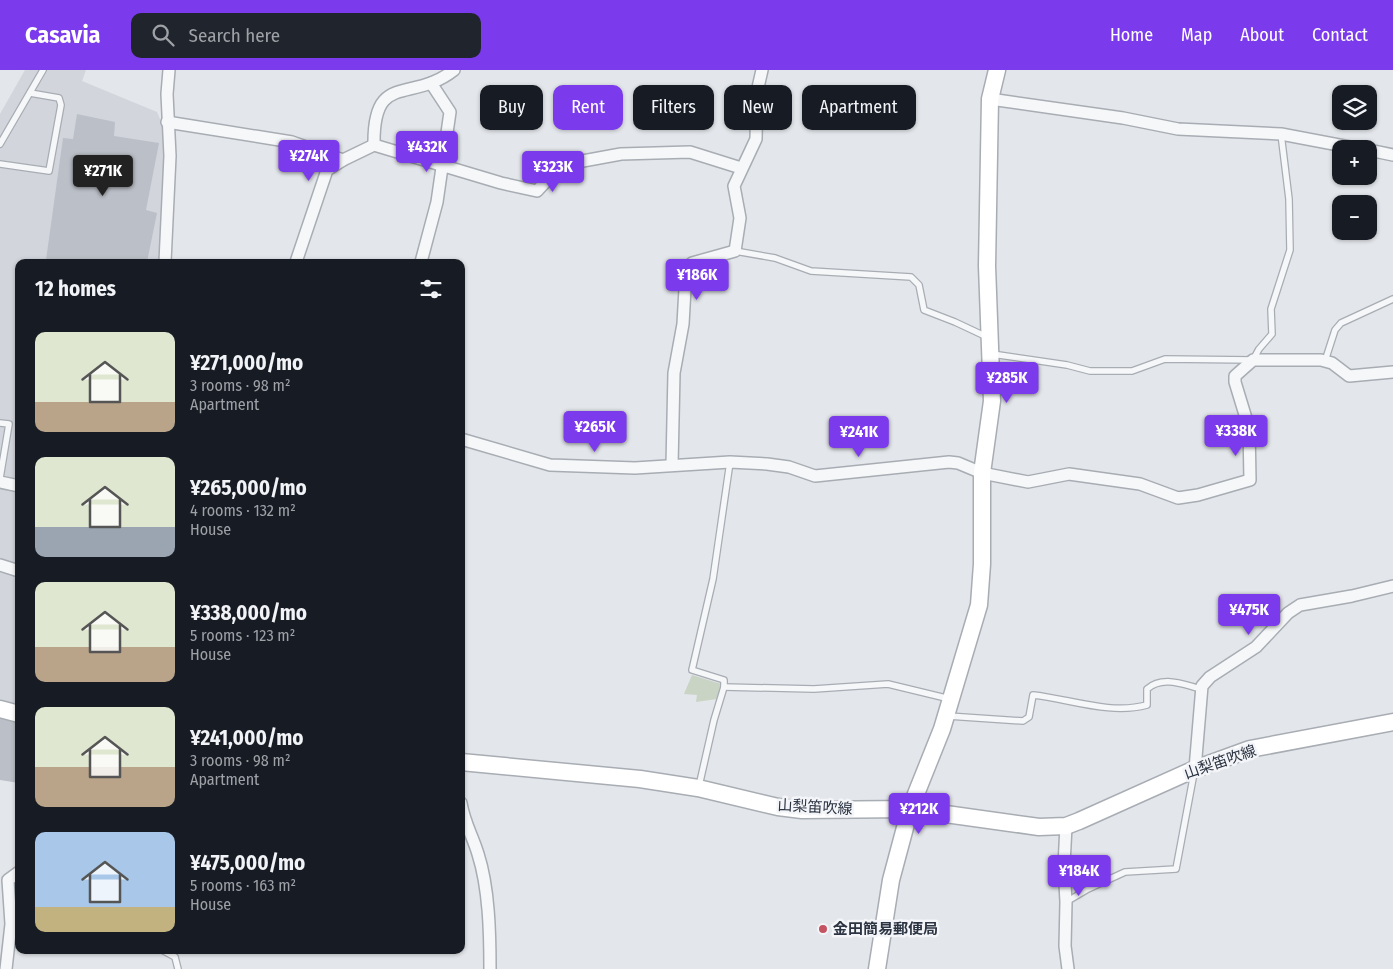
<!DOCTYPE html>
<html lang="en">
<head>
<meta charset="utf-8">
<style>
  :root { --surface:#171b24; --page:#20242c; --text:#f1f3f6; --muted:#9ea1a6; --accent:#7c3aed }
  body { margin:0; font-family:"Fira Sans Condensed","Noto Sans JP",sans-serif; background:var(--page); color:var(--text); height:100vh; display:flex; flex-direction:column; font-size:19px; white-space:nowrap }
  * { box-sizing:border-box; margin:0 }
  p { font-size:16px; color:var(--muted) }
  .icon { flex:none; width:28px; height:28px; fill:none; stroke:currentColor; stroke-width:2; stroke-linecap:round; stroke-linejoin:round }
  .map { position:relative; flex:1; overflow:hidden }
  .side { position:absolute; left:15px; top:189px; width:450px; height:695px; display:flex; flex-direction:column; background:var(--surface); border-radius:10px; box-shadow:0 1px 4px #0004 }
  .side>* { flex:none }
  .top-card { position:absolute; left:480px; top:15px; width:475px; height:45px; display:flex; gap:10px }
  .buttons { position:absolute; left:1332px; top:15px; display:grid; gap:10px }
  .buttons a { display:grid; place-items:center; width:45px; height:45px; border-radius:10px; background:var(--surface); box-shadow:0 1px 4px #0004; font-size:25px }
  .price { position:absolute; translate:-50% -42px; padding:0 11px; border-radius:5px; background:var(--accent); color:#fff; font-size:16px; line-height:32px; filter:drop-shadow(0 1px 2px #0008) }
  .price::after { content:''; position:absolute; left:50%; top:30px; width:15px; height:11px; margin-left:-8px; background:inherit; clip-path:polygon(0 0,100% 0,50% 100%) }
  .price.active { background:#222; color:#fff }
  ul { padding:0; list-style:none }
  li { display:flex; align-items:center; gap:15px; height:125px; padding:0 20px }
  li span { display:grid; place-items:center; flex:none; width:140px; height:100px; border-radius:10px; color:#555 }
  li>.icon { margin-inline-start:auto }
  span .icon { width:60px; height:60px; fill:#fffc; stroke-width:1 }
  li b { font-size:21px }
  h2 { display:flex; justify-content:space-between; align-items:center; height:60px; padding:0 20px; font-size:21px }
  .chip { padding:0 18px; border-radius:10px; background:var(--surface); box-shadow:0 1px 4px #0004; font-size:18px; line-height:45px }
  .chip.active { background:var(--accent); color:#fff }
  header { display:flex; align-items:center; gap:30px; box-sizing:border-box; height:70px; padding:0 25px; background:var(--accent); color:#fff }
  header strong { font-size:24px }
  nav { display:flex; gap:28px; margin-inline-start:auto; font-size:18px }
  .search { width:350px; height:45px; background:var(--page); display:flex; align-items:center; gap:12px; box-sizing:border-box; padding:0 18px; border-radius:10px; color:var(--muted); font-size:19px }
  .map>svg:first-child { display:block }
  .built { fill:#d2d5dc }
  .green { fill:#c9d4c5 }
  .building { fill:#bbbfc7 }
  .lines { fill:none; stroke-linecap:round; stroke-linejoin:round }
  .lane-casing { stroke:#a8adb4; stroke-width:8 }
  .street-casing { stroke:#a8adb4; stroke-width:14 }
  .secondary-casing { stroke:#a8adb4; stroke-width:19 }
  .lane { stroke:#f6f7f9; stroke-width:5.5 }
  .street { stroke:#f6f7f9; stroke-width:11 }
  .secondary { stroke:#fff; stroke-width:16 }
  .poi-dot { fill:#c55362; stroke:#f3f5f8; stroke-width:2 }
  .labels { text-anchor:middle; stroke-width:5; stroke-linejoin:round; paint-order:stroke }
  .street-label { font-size:15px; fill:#2c3442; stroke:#f3f5f8 }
  .poi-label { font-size:15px; font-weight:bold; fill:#2c3442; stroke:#f3f5f8; text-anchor:start }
</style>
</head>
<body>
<header>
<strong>Casavia</strong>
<div class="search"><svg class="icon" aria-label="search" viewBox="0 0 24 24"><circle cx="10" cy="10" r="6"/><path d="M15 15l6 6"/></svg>Search here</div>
<nav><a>Home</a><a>Map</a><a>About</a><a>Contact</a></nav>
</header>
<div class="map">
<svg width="1393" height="899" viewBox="0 0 1393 899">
  <rect width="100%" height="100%" fill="#e3e6ea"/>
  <!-- built -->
  <polygon class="built" points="25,0 86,0 82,11 157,42 168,68 162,192 19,192 19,639 0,634 0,44"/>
  <!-- green -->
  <polygon class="green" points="692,605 721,614 717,629 696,632 697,625 684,624"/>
  <!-- building -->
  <g class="building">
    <polygon points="77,44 115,52 114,66 159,73 146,140 157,143 147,192 65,192 46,190 63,68 73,69"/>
    <polygon points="0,648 19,653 19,713 0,710"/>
  </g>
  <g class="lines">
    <defs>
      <g id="lane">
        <polyline points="0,74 43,0"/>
        <polyline points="0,94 49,101 61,35 59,28 30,23"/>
        <polyline points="735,181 775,188 811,201 911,207 919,215 924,240 955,252 987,267"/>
        <polyline points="992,284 1067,295 1090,301 1132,301 1165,289 1253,290 1259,279 1272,264 1271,239 1290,180 1289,129 1281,64"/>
        <polyline points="1325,291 1335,260 1341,253 1393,229"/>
        <polyline points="0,353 9,354 0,408"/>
        <polyline points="724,617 814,619 888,614 950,629"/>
        <path d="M948,646L1023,651L1029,647L1033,625C1070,629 1110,645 1147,635V619C1163,605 1184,615 1202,619"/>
        <polyline points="699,716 714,650 724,617 724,610 692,600 713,509 730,392"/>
        <polyline points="1066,832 1088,819 1125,802 1176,799 1194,703"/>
        <polyline points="162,880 175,887 178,899"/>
      </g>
      <g id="street">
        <polyline points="990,29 1123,48 1178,59 1281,64 1360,79"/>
        <polyline points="167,52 292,72 343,90"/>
        <path d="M374,75C373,0 411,34 454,0"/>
        <polyline points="1369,80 1393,85"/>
        <polyline points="165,192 170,86 167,24 169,0"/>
        <polyline points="296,192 327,100 343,90 374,75 501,113 537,121 561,95 621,84 690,82 741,98"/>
        <polyline points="421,192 437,132 450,42 431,13"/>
        <polyline points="461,369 550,395 635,398 730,392 767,394 789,397 815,406 949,392 958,393 982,403 1028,412 1069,404 1140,414 1178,428 1198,425 1250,410 1249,358 1235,312 1235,306 1253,290 1321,290 1332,293 1349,306 1393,302"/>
        <polyline points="672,395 674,303 683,254 686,201 692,193 735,181 740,148 734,116 756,69 757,22 762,0"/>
        <polyline points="0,412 19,416"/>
        <polyline points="0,495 19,501"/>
        <polyline points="1195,699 1202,616 1210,607 1256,577 1288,543 1300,535 1352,526 1393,516"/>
        <path d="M461,733C464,752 473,767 478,784C489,818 490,863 490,899"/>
        <polyline points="1066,756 1064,795 1066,832 1065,876 1068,899"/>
        <polyline points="6,899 11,854 8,810 19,802"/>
      </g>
      <g id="secondary">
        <polyline points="0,639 19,644"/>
        <polyline points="461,692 640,709 698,718 778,737 802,740 910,739 1039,757 1066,756 1079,751 1195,699 1250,679 1393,652"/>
        <polyline points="877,899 891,810 910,739 942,659 979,535 982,494 982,403 992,331 987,196 990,29 997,0"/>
      </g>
    </defs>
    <!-- lane casing -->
    <use href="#lane" class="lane-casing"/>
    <!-- street casing -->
    <use href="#street" class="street-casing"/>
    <!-- secondary casing -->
    <use href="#secondary" class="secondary-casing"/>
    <!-- lane -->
    <use href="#lane" class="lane"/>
    <!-- street -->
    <use href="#street" class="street"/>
    <!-- secondary -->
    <use href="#secondary" class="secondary"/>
  </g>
  <!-- markers -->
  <circle class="poi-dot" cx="823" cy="859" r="5"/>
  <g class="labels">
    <!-- street labels -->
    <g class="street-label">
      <text transform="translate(1220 692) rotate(-19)" y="5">山梨笛吹線</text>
      <text transform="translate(815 737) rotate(3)" y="5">山梨笛吹線</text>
    </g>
    <!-- poi labels -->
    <g class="poi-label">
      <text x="833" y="864">金田簡易郵便局</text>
    </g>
  </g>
</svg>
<div class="buttons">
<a><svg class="icon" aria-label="layers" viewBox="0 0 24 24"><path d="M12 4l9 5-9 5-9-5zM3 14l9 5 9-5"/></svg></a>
<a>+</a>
<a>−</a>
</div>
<b class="price" style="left:427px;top:103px">¥432K</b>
<b class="price" style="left:309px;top:112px">¥274K</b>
<b class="price" style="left:553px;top:123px">¥323K</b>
<b class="price active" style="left:103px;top:127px">¥271K</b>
<b class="price" style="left:697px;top:231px">¥186K</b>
<b class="price" style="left:1007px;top:334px">¥285K</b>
<b class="price" style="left:595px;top:383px">¥265K</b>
<b class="price" style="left:1236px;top:387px">¥338K</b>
<b class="price" style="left:859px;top:388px">¥241K</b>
<b class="price" style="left:1249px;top:566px">¥475K</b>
<b class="price" style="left:919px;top:765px">¥212K</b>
<b class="price" style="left:1079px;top:827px">¥184K</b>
<div class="top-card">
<a class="chip">Buy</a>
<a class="chip active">Rent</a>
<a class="chip">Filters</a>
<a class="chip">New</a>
<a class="chip">Apartment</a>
</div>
<section class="side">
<h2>12 homes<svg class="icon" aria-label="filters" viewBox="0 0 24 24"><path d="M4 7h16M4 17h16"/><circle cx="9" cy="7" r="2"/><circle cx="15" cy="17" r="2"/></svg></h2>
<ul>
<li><span style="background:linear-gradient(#dfe7d0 70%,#b9a48a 0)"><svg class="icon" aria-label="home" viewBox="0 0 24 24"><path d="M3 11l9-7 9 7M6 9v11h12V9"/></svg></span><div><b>¥271,000/mo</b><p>3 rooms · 98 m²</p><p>Apartment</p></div></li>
<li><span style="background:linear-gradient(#dfe7d0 70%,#9aa5b1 0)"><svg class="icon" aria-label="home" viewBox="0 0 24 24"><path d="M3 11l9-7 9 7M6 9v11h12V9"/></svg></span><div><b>¥265,000/mo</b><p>4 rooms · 132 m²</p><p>House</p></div></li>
<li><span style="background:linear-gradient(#dfe7d0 65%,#b9a48a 0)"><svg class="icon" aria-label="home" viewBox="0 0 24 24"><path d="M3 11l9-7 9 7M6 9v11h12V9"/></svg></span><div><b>¥338,000/mo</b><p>5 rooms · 123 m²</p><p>House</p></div></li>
<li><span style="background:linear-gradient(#dfe7d0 60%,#b9a48a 0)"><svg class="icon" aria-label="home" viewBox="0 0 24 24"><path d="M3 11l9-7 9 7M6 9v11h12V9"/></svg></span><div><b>¥241,000/mo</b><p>3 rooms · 98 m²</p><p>Apartment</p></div></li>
<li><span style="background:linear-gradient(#a9c7e8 75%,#c2b280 0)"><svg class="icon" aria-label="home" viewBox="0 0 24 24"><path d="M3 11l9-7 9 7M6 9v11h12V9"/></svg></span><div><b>¥475,000/mo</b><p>5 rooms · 163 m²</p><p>House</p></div></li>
</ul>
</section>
</div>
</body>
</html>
